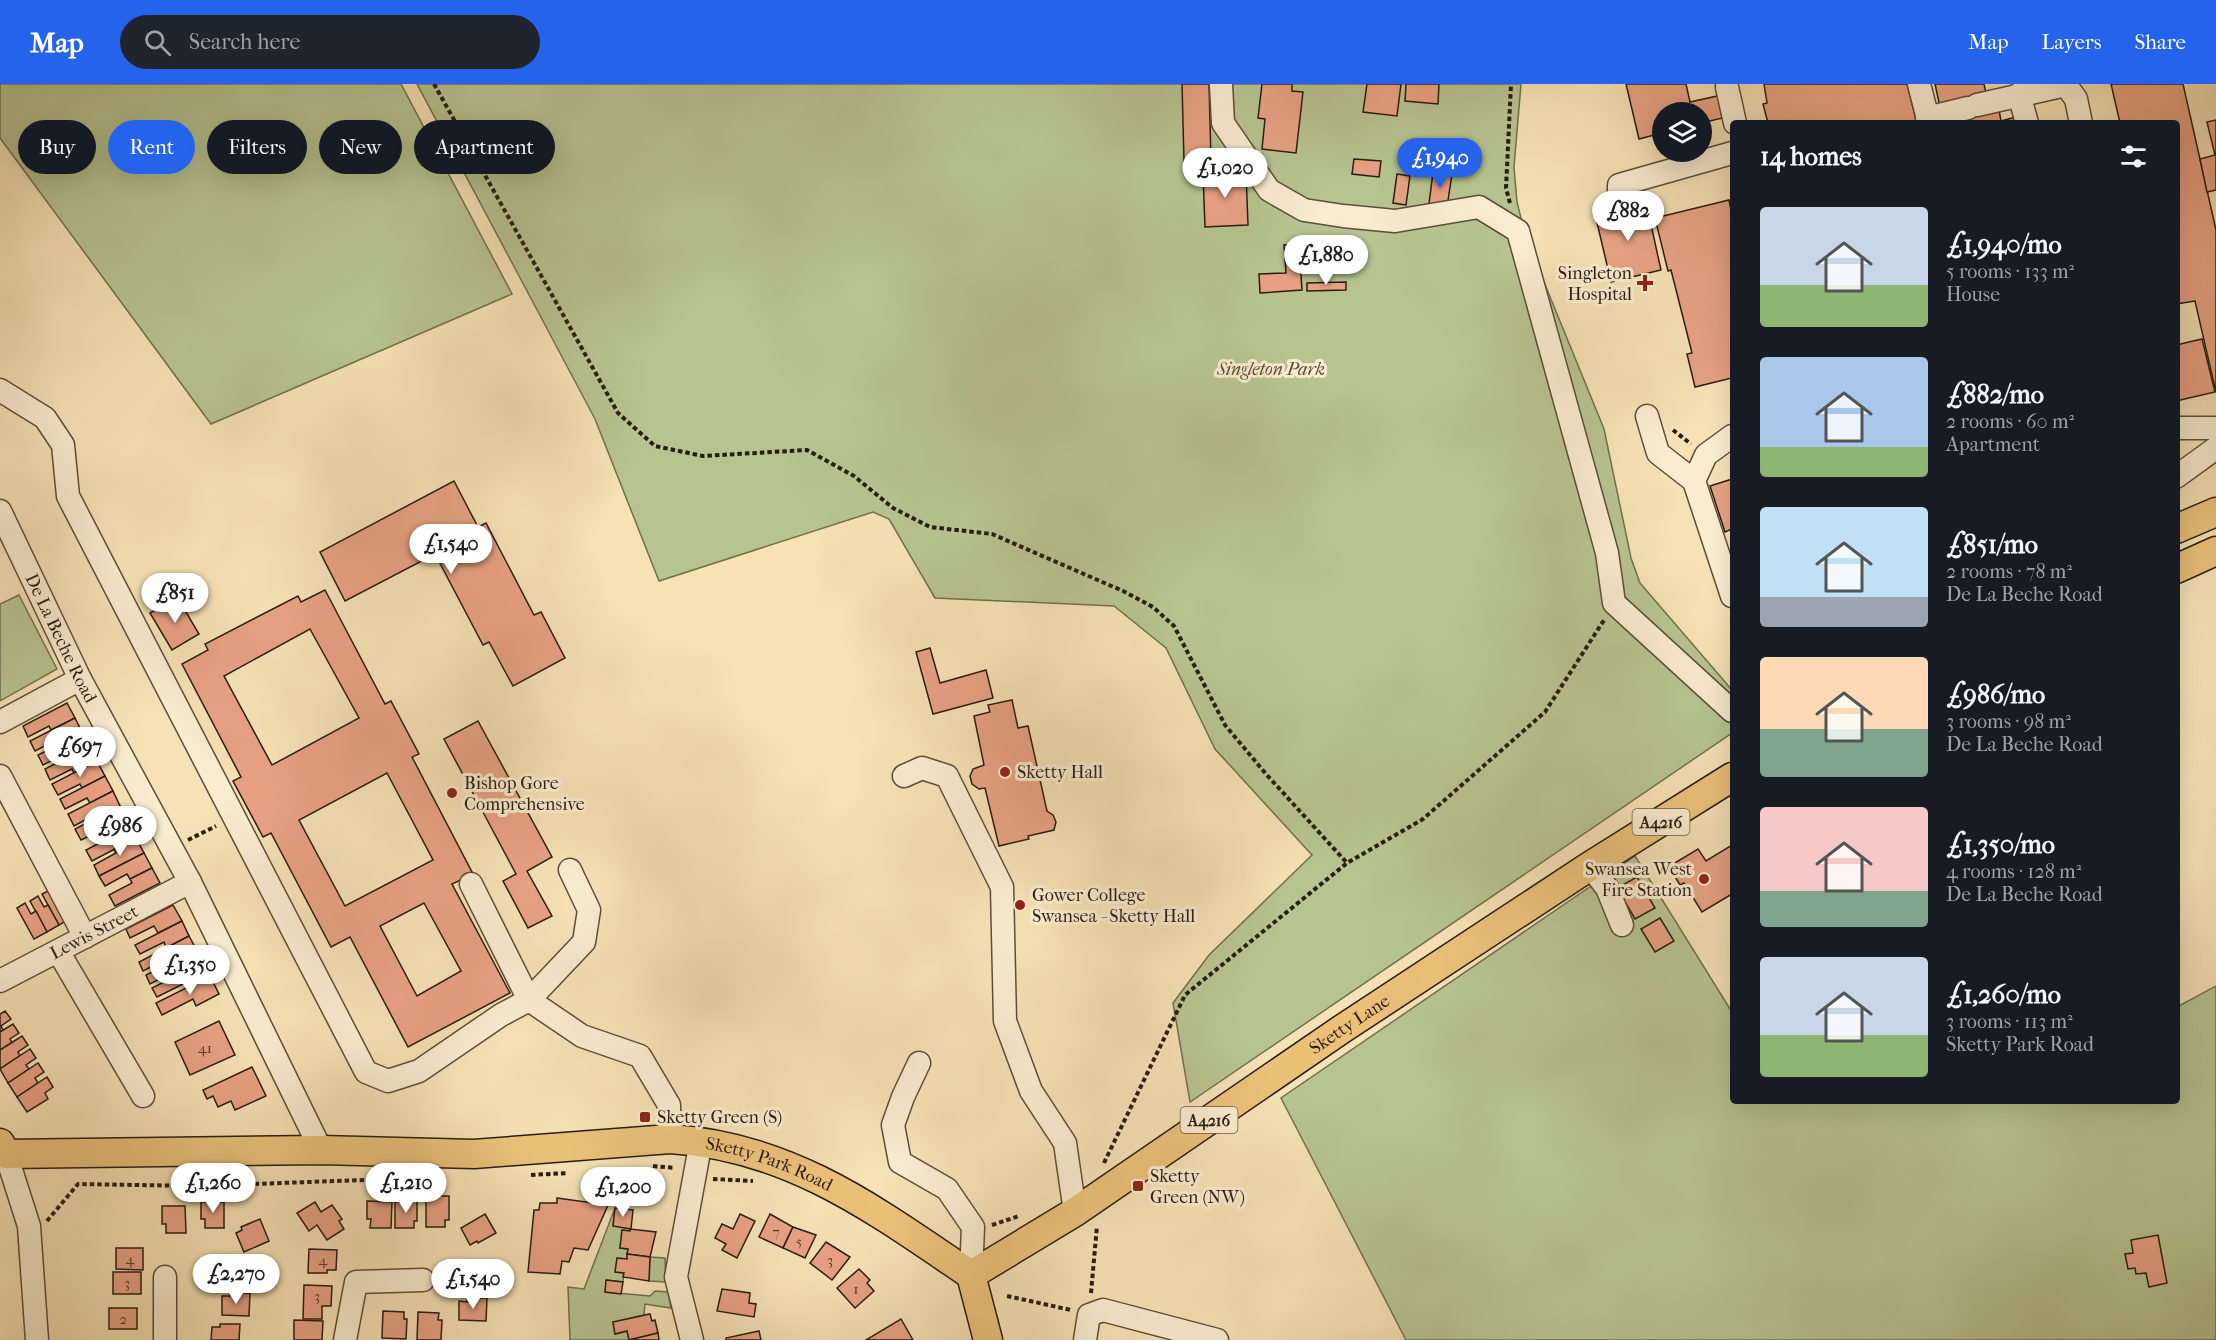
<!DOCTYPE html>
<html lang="en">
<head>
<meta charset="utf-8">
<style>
  :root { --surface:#171b24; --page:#20242c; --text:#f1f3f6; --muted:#9ea1a6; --accent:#2563eb }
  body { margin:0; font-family:"IM FELL French Canon",serif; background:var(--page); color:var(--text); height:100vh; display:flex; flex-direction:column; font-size:22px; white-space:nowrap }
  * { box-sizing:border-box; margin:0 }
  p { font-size:20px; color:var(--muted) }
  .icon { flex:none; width:33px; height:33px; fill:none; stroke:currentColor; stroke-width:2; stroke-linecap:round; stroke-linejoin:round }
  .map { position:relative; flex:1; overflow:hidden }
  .drawer { position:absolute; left:1730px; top:36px; width:450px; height:984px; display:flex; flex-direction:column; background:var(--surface); border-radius:6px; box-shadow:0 6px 24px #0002 }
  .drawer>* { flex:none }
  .hud { position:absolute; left:18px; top:36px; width:570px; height:54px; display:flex; gap:12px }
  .tools { position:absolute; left:1652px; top:18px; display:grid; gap:12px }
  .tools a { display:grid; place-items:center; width:60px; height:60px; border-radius:50%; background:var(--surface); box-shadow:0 6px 24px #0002; font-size:30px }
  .price { position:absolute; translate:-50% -51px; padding:0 14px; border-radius:21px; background:#fff; color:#222; font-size:20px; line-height:39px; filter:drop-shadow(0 2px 3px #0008) }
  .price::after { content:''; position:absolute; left:50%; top:36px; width:18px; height:14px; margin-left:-9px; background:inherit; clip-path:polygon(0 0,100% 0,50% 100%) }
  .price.selected { background:var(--accent); color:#fff }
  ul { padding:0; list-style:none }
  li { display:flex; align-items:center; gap:18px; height:150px; padding:0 30px }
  li span { display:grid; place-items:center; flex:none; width:168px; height:120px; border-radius:6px; color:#555 }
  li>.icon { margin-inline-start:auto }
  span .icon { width:72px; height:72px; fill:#fffc; stroke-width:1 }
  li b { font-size:26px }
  h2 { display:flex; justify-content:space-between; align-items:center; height:72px; padding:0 30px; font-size:26px }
  .pill { padding:0 21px; border-radius:27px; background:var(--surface); box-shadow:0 6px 24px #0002; font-size:21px; line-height:54px }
  .pill.selected { background:var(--accent); color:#fff }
  header { display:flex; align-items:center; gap:36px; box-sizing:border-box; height:84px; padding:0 30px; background:var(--accent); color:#fff }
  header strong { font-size:28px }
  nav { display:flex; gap:33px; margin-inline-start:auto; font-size:21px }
  .search { width:420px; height:54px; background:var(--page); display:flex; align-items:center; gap:15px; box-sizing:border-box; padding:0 21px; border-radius:33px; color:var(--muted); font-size:22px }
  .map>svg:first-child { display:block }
  .green { fill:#b7c491; stroke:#707051; stroke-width:1.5 }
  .building { fill:#e8a283; stroke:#281d11; stroke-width:1.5; fill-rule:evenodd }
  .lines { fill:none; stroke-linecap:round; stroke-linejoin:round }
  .minor-casing { stroke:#5c4e3a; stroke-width:25 }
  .major-casing { stroke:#281d11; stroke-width:31 }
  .path { stroke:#281d11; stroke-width:4; stroke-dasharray:4.5 3; stroke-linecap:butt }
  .minor { stroke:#f9eccf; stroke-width:22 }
  .major { stroke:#ebc17a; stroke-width:28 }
  .poi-dot { fill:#8f2418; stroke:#f9eccf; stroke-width:2 }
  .labels { text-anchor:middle; stroke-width:6; stroke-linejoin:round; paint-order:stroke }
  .number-label { font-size:15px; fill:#583e2e }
  .shield { fill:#f9eccf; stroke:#675b4a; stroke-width:1.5 }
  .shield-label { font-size:16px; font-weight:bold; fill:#281d11 }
  .poi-label { font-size:18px; fill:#281d11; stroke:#f9eccf; text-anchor:start }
  .park-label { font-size:18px; font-style:italic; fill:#534f37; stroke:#f9eccf }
  .street-label { font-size:18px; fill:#281d11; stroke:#f9eccf }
</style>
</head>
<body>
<header>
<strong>Map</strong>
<div class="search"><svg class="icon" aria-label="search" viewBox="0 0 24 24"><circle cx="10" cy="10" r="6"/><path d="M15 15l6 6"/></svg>Search here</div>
<nav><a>Map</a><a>Layers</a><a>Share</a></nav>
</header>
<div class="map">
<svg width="2216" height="1256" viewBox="0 0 2216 1256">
  <rect width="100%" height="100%" fill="#f6e2b5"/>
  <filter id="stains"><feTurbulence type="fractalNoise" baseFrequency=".00333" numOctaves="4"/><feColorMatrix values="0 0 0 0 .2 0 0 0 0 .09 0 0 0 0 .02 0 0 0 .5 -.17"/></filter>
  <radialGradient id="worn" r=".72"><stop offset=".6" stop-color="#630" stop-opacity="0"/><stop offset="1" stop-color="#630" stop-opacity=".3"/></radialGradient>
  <!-- green -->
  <g class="green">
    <polygon points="0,0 401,0 512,210 211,340 0,54"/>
    <polygon points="417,0 1521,0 1514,83 1517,118 1526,154 1604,345 1631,474 1640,499 1732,606 1732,649 1190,1018 1173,919 1209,871 1312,771 1215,665 1166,564 1114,522 935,514 889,435 873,428 659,497 595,335"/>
    <polygon points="19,511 57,585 0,617 0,520"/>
    <polygon points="1635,772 1730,925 1732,925 1732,1017 2176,1017 2177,923 2216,902 2216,1256 1406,1256 1281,1014"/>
    <polygon points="615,1124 613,1142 630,1145 630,1147 622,1146 620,1164 628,1165 627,1175 617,1174 616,1188 624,1189 623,1198 607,1196 605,1208 650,1212 655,1207 668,1208 671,1224 645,1220 644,1231 613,1238 615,1250 627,1247 629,1256 570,1256 568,1203 584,1205"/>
    <polygon points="650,1173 665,1174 666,1198 649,1197"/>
  </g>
  <!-- building -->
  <g class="building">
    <polygon points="1182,0 1209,0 1211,76 1184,77"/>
    <polygon points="1262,0 1292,0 1292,7 1303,8 1296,69 1262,65 1265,35 1258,34"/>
    <polygon points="1367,0 1401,0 1397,32 1363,28"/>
    <polygon points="1406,0 1439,0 1438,20 1405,17"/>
    <polygon points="1626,0 1686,0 1690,18 1722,11 1727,33 1701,39 1701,28 1662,28 1662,49 1639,55"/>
    <polygon points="1764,0 1907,0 1917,39 1768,39 1763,20 1767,19"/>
    <polygon points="1935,0 1984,0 1987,13 1999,26 2001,37 2016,33 2018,39 1959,39 1958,36 1940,23"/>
    <polygon points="2111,0 2183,0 2216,146 2216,308 2195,217 2176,220 2176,39 2120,39"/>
    <polygon points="2216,36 2216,106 2207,108 2200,75 2215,71 2207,38"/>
    <polygon points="1354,75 1381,77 1379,93 1352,90"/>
    <polygon points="1246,88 1248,141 1205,143 1203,89"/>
    <polygon points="1433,88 1452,90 1447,123 1429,120"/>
    <polygon points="1397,90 1410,92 1406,121 1393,119"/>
    <polygon points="1729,116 1732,131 1732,294 1695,303 1687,270 1692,269 1671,186 1668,187 1655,134"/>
    <polygon points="1646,118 1661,186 1611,198 1595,130"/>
    <polygon points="1299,160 1302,206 1260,209 1259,190 1286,189 1284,161"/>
    <polygon points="1346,198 1346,206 1307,207 1307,199"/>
    <polygon points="2202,255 2215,308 2176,317 2176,261"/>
    <polygon points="1732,395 1732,445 1725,448 1710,402"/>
    <polygon points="454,397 478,443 486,439 534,531 541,528 565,574 513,602 489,558 483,561 435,470 345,517 320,468"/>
    <path d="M325,506L385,620L391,617L419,670L412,673L473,790L452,800L510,909L408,963L350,853L331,863L271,749L263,753L233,697L241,693L182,580L208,566L205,560L298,512L301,518ZM310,545L359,634L272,681L224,592ZM387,689L433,776L345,822L299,736ZM424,819L461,887L417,912L380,842Z"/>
    <polygon points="177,513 199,550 172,566 150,529"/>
    <polygon points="930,564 940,599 986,586 993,614 933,630 916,568"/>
    <polygon points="1012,616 1018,644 1028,642 1047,727 1053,731 1056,738 1054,746 1028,752 1029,755 999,762 985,704 979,705 972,700 970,692 973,685 984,681 974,632 990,628 988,621"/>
    <polygon points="67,619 75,634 51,646 49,642 28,653 23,642"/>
    <polygon points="75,634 82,648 59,660 56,656 35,667 30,657"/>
    <polygon points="478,637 552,773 527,787 552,832 528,844 503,797 516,790 444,655"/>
    <polygon points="82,648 89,662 66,674 64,670 43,681 38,671"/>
    <polygon points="89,662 97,677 74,689 72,685 50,696 45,685"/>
    <polygon points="97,677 105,692 82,704 80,700 58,711 52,700"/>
    <polygon points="105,692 113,707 90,719 87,714 65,725 60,715"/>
    <polygon points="113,707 120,722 98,734 96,730 74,742 68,730"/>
    <polygon points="120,722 128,738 106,750 104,745 81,756 75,745"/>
    <polygon points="128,738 136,754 92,777 86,766 109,754 106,750"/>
    <polygon points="136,754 144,769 99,792 94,781 116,769 114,765"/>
    <polygon points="1732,761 1732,810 1702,828 1684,799 1680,801 1674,791 1678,789 1673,780 1698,765 1706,777"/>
    <polygon points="144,769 152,784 130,795 127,790 105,802 99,792"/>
    <polygon points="152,784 160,799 115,822 109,811 132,799 130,795"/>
    <polygon points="1637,793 1655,824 1635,835 1617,804"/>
    <polygon points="50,806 73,833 59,841 42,810"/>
    <polygon points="38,812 44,823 48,821 59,841 47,848 30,817"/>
    <polygon points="25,819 31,830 36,827 47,848 34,855 17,824"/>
    <polygon points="173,821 182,837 158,849 154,842 130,854 126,845"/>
    <polygon points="1660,834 1674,857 1655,868 1641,845"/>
    <polygon points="182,837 189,852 166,864 164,858 140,870 135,861"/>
    <polygon points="189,852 196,865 173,877 171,873 143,887 139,878"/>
    <polygon points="196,865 203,878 180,890 177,886 150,900 146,891"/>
    <polygon points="203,878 210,892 187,904 185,899 157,913 152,904"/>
    <polygon points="210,892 219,910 196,922 193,915 162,931 156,919"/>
    <polygon points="5,927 11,935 1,942 3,946 0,948 0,930"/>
    <polygon points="219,937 235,971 190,991 175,958"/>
    <polygon points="13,940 19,949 10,955 12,959 0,966 0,948"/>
    <polygon points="22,952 28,961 18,968 20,972 0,985 0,966"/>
    <polygon points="30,965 36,974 26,981 29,985 8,999 0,985"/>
    <polygon points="38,979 44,988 35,994 38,999 17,1013 8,999"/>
    <polygon points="252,983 266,1012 235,1026 231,1017 218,1023 213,1012 207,1015 203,1006"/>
    <polygon points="47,993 53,1003 45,1009 48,1015 27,1028 17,1013"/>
    <polygon points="426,1112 449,1112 449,1136 445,1136 445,1143 426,1143"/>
    <polygon points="557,1114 608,1121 588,1166 574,1164 569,1178 562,1177 560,1190 528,1188 534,1126 539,1126 540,1119 557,1119"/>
    <polygon points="367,1117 392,1118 391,1144 370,1144 371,1135 367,1135"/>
    <polygon points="417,1117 417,1137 414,1137 414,1144 395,1144 395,1118"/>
    <polygon points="201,1118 224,1118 224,1144 205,1144 205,1135 201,1135"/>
    <polygon points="315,1118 321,1128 332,1121 342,1135 339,1137 344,1145 327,1156 317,1141 309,1147 297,1129"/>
    <polygon points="162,1122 185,1122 186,1149 166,1149 166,1140 162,1140"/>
    <polygon points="615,1124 633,1126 631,1145 613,1142"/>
    <polygon points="485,1130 496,1149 478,1159 477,1157 470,1161 461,1144"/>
    <polygon points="740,1130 755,1137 737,1174 722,1166 726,1160 715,1154 722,1140 733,1145"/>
    <polygon points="770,1130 793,1143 783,1164 759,1153"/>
    <polygon points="260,1135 269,1157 244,1168 236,1149 242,1146 241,1143"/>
    <polygon points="793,1143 816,1151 805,1174 783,1164"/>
    <polygon points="630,1145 656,1148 650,1173 627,1170 628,1165 620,1164 622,1146 630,1147"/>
    <polygon points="2158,1151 2167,1199 2149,1203 2146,1189 2136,1190 2135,1184 2128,1185 2125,1170 2133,1169 2131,1156"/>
    <polygon points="826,1158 850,1173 832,1196 810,1179"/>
    <polygon points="116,1164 143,1164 143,1186 116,1185"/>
    <polygon points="309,1165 337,1166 336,1186 327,1186 327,1189 308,1189"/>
    <polygon points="627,1170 650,1173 649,1197 623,1193 624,1189 615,1188 617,1174 627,1175"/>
    <polygon points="226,1172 254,1173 253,1195 232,1194 232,1192 226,1191"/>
    <polygon points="460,1177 494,1177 494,1201 466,1200 466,1197 459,1197"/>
    <polygon points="859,1185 870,1196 867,1199 874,1207 855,1224 837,1204"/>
    <rect x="113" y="1188" width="28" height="22"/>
    <polygon points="606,1196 623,1198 621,1210 605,1208"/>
    <polygon points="304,1201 332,1202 331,1222 322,1222 322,1235 303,1235"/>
    <polygon points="722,1205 750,1209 749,1219 756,1220 754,1233 717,1227"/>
    <polygon points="230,1209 250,1209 249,1232 222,1231 222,1212 230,1212"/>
    <polygon points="467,1214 487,1214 486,1237 459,1236 459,1217 467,1218"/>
    <rect x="109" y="1224" width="28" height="21"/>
    <polygon points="383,1227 404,1228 404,1235 407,1235 406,1255 382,1254"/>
    <polygon points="418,1228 439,1229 438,1236 442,1236 441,1256 417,1256"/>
    <polygon points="650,1230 652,1237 655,1236 658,1249 629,1256 627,1247 615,1250 613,1238"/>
    <polygon points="901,1235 913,1256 866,1256"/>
    <polygon points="294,1236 323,1237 322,1256 294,1256"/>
    <polygon points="220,1240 240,1240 239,1256 211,1256 212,1243 220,1243"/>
    <polygon points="759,1247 761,1256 726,1256 726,1254"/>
    <polygon points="658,1249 659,1256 629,1256"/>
  </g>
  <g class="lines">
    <defs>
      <g id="minor">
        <polyline points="1221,0 1223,39 1269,106 1304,126 1343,132 1395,137 1479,123 1518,147 1607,469 1614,519 1732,627"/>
        <polyline points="1919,0 1929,39"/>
        <polyline points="1727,3 1735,39"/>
        <polyline points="2019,10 2027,39"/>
        <polyline points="1977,21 2066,1 2076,15 2081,39"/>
        <polyline points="1927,34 1968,24"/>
        <polyline points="1619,117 1619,101 1732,69"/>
        <polyline points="0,306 45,334 63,361 68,412 366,988 388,997 419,987 501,931 529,916 582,952 640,972 669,1021 670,1055"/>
        <polyline points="1647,332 1658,369 1694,397"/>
        <polyline points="2176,344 2216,344"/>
        <polyline points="1732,352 1706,371 1694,397 1732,512"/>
        <polyline points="2176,393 2216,364"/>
        <path id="s1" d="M0,427L80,595L190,798L321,1066"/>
        <polyline points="0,638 80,595"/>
        <polyline points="0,692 85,853"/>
        <polyline points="904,692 922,684 947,692 1002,803 1005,937 1031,1007 1065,1059 1075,1128"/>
        <polyline points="1590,782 1607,804 1622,841"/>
        <polyline points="471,800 529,916 584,858 589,826 570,786"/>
        <polyline points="58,867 143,1012"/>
        <path id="s2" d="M0,897L190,798"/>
        <polyline points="919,979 903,1013 893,1041 900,1078 947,1105 973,1143 971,1191"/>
        <polyline points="0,1070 6,1070 29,1142 37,1256"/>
        <polyline points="165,1256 165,1193"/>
        <polyline points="345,1256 356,1198 423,1196"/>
        <polyline points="692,1256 676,1193 701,1057"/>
        <polyline points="1085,1256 1089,1231 1103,1226 1217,1256"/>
      </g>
      <g id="major">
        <polyline points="2176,445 2216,428"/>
        <polyline points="2176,485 2216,467"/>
        <path id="s3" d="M0,1059L6,1070L321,1066L474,1070L670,1055C790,1062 875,1126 971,1191"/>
        <path id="s4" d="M971,1191L1075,1128L1342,945L1590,782L1732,693"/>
        <polyline points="971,1191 988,1256"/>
      </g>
    </defs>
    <!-- minor casing -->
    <use href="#minor" class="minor-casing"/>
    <!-- major casing -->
    <use href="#major" class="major-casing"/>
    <!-- path -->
    <g class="path">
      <polyline points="434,0 618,329 655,362 703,372 807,366 854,392 893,424 930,443 992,450 1123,507 1153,523 1174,542 1225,641 1266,690 1347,779"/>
      <polyline points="1510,119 1506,104 1511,0"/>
      <polyline points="1673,346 1691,360"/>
      <polyline points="188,756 216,742"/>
      <polyline points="1104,1079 1185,911 1347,779 1423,735 1545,628 1604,536"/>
      <polyline points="653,1082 675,1084"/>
      <polyline points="531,1091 568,1089"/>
      <polyline points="713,1095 753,1097"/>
      <polyline points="47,1137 78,1100 199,1102 418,1094"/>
      <polyline points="992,1141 1019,1132"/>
      <polyline points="1091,1209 1097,1142"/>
      <polyline points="1007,1212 1071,1226"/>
    </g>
    <!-- minor -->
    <use href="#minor" class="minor"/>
    <!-- major -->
    <use href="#major" class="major"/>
  </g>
  <!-- markers -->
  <g class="poi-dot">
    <path d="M1642 190h6v6h6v6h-6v6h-6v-6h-6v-6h6z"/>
    <circle cx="1005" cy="688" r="6"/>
    <circle cx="452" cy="709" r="6"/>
    <circle cx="1704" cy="795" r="6"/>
    <circle cx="1020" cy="821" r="6"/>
    <rect x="639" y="1027" width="12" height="12" rx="3"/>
    <rect x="1132" y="1096" width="12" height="12" rx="3"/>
  </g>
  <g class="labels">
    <!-- number labels -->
    <g class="number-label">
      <text x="205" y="969">41</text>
      <text x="776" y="1153">7</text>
      <text x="799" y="1162">5</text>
      <text x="130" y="1180">4</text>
      <text x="323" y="1181">4</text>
      <text x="830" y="1181">3</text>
      <text x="127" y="1204">3</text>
      <text x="856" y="1210">1</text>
      <text x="317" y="1217">3</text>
      <text x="123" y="1240">2</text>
    </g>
    <!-- shield labels -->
    <g class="shield">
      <rect x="1632.5" y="725" width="57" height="26" rx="4.5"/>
      <rect x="1180.5" y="1023" width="57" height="26" rx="4.5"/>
    </g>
    <g class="shield-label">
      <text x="1661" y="744">A4216</text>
      <text x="1209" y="1042">A4216</text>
    </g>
    <!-- poi labels -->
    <g class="poi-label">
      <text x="1632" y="195" text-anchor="end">Singleton<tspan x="1632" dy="21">Hospital</tspan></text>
      <text x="1017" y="694">Sketty Hall</text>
      <text x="464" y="705">Bishop Gore<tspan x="464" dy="21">Comprehensive</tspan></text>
      <text x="1692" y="791" text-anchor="end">Swansea West<tspan x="1692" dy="21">Fire Station</tspan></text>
      <text x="1032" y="817">Gower College<tspan x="1032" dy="21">Swansea - Sketty Hall</tspan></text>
      <text x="657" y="1039">Sketty Green (S)</text>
      <text x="1150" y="1098">Sketty<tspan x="1150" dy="21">Green (NW)</tspan></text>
    </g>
    <!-- park labels -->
    <g class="park-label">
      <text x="1271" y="291">Singleton Park</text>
    </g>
    <!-- street labels -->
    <g class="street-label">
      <text dy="6" stroke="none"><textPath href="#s1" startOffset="141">De La Beche Road</textPath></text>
      <text dy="6" stroke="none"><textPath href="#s2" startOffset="106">Lewis Street</textPath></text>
      <text dy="6" stroke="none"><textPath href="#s4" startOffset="454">Sketty Lane</textPath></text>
      <text dy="6" stroke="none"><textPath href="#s3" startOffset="780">Sketty Park Road</textPath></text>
    </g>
  </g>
  <rect width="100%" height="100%" filter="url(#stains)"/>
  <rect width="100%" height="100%" fill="url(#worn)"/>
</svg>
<div class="tools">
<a><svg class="icon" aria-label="layers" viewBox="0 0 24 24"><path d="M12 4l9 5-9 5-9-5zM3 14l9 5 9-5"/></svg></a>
</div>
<b class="price selected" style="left:1440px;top:105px">£1,940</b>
<b class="price" style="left:1225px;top:115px">£1,020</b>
<b class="price" style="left:1628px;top:158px">£882</b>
<b class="price" style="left:1326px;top:202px">£1,880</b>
<b class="price" style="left:451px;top:491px">£1,540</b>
<b class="price" style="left:175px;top:540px">£851</b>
<b class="price" style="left:80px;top:694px">£697</b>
<b class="price" style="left:120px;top:773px">£986</b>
<b class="price" style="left:190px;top:912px">£1,350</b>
<b class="price" style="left:213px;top:1130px">£1,260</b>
<b class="price" style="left:406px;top:1130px">£1,210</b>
<b class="price" style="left:623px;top:1134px">£1,200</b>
<b class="price" style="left:236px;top:1221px">£2,270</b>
<b class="price" style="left:473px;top:1226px">£1,540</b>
<div class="hud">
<a class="pill">Buy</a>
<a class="pill selected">Rent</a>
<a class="pill">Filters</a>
<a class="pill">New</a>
<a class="pill">Apartment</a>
</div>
<section class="drawer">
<h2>14 homes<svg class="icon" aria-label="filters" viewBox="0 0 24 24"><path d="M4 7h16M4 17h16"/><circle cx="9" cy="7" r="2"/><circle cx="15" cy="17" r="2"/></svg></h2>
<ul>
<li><span style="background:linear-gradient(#c9d6e8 65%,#8fb573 0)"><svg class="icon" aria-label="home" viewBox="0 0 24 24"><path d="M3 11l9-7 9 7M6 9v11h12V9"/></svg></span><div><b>£1,940/mo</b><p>5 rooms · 133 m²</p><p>House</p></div></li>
<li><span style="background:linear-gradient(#a9c7e8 75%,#8fb573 0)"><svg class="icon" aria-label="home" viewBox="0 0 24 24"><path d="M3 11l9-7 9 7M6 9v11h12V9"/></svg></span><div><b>£882/mo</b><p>2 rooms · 60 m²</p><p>Apartment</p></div></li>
<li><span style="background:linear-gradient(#bfe0f5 75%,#9aa5b1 0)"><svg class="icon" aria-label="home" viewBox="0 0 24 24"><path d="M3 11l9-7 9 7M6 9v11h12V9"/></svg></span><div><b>£851/mo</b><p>2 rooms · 78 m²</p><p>De La Beche Road</p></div></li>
<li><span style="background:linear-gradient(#ffd9b3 60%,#7fa58c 0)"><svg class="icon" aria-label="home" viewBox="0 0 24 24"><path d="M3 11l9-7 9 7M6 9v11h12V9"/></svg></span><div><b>£986/mo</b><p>3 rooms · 98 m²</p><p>De La Beche Road</p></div></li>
<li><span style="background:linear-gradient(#f6c9c9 70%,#7fa58c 0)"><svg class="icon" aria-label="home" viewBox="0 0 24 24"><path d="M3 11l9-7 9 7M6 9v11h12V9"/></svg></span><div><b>£1,350/mo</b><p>4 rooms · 128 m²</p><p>De La Beche Road</p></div></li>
<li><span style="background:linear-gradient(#c9d6e8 65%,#8fb573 0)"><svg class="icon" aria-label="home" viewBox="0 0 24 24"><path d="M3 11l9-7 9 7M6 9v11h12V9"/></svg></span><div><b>£1,260/mo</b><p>3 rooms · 113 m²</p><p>Sketty Park Road</p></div></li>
</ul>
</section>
</div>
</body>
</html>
